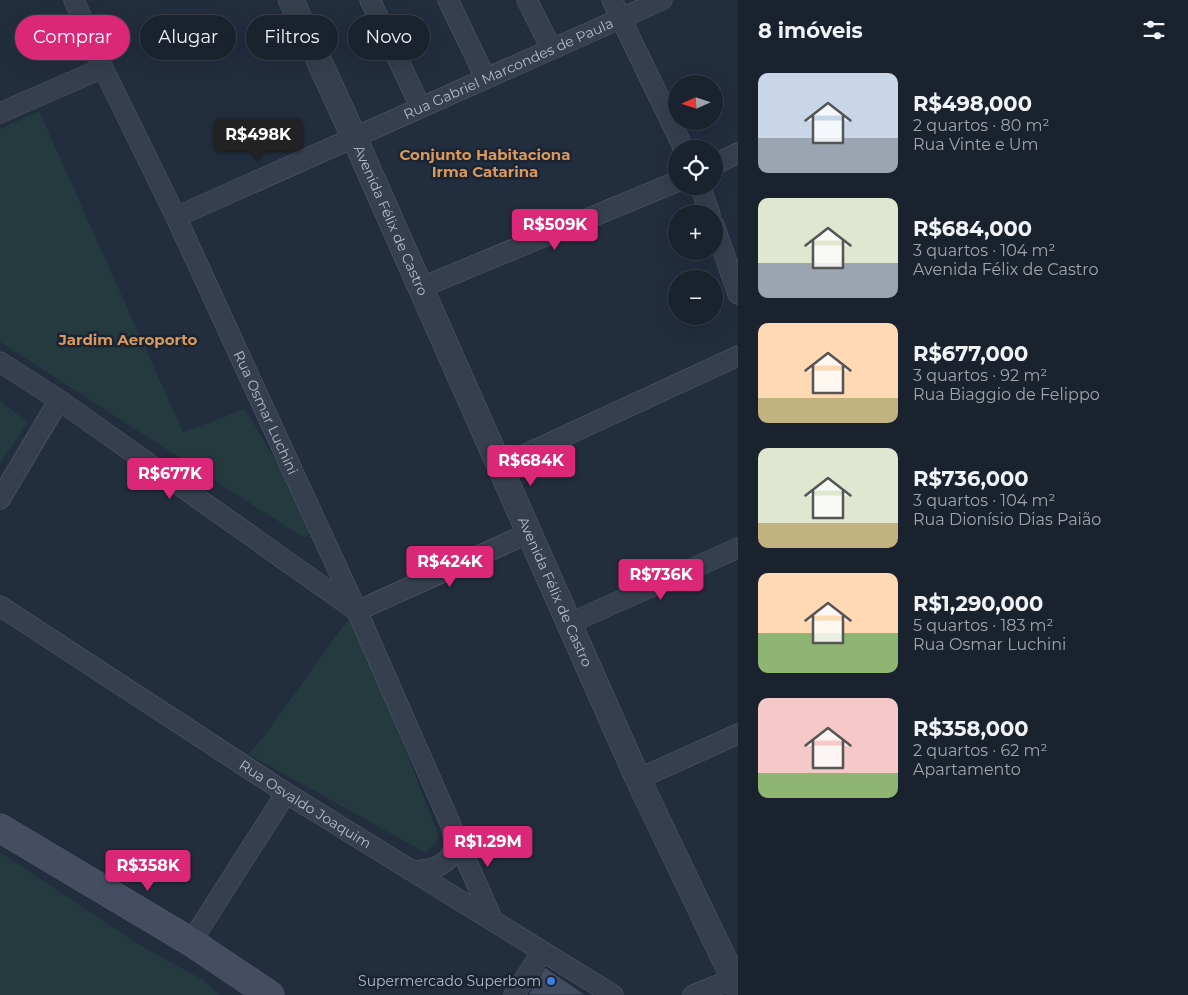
<!DOCTYPE html>
<html lang="pt">
<head>
<meta charset="utf-8">
<style>
  :root { --surface:#1a222e; --page:#232a36; --text:#f1f3f6; --muted:#9fa4aa; --line:#383f4a; --accent:#db2777 }
  body { margin:0; font-family:Montserrat,sans-serif; background:var(--page); color:var(--text); height:100vh; display:flex; flex-direction:column; font-size:19px; white-space:nowrap }
  * { box-sizing:border-box; margin:0 }
  p { font-size:16px; color:var(--muted) }
  .icon { flex:none; width:28px; height:28px; fill:none; stroke:currentColor; stroke-width:2; stroke-linecap:round; stroke-linejoin:round }
  .map { position:relative; flex:1; overflow:hidden }
  .sheet { display:flex; flex-direction:column; background:var(--surface); width:450px }
  .sheet>* { flex:none }
  .banner { position:absolute; left:15px; top:15px; width:475px; height:45px; display:flex; gap:10px }
  .needle { width:32px; rotate:267deg }
  .tools { position:absolute; left:668px; top:75px; display:grid; gap:10px }
  .tools a { display:grid; place-items:center; width:55px; height:55px; border-radius:50%; background:var(--surface); box-shadow:0 5px 20px #0002,0 0 0 1px var(--line); font-size:25px }
  .price { position:absolute; translate:-50% -42px; padding:0 11px; border-radius:5px; background:var(--accent); color:#fff; font-size:16px; line-height:32px; filter:drop-shadow(0 1px 2px #0008) }
  .price::after { content:''; position:absolute; left:50%; top:30px; width:15px; height:11px; margin-left:-8px; background:inherit; clip-path:polygon(0 0,100% 0,50% 100%) }
  .price.current { background:#222; color:#fff }
  ul { padding:0; list-style:none }
  li { display:flex; align-items:center; gap:15px; height:125px; padding:0 20px }
  li span { display:grid; place-items:center; flex:none; width:140px; height:100px; border-radius:10px; color:#555 }
  li>.icon { margin-inline-start:auto }
  span .icon { width:60px; height:60px; fill:#fffc; stroke-width:1 }
  li b { font-size:21px }
  h2 { display:flex; justify-content:space-between; align-items:center; height:60px; padding:0 20px; font-size:21px }
  .pill { padding:0 18px; border-radius:22px; background:var(--surface); box-shadow:0 5px 20px #0002,0 0 0 1px var(--line); font-size:18px; line-height:45px }
  .pill.current { background:var(--accent); color:#fff }
  main { display:flex; flex:1; min-height:0 }
  .map>svg:first-child { display:block }
  .green { fill:#243a3f }
  .building { fill:#414c60; stroke:#1d2635 }
  .lines { fill:none; stroke-linecap:round; stroke-linejoin:round }
  .minor-casing { stroke:#545d6c; stroke-width:21 }
  .tertiary-casing { stroke:#545d6c; stroke-width:26 }
  .secondary-casing { stroke:#545d6c; stroke-width:29 }
  .minor { stroke:#363f4e; stroke-width:20 }
  .tertiary { stroke:#363f4e; stroke-width:25 }
  .secondary { stroke:#444d61; stroke-width:28 }
  .shop-dot { fill:#3f7fe0; stroke:#1b2433; stroke-width:2 }
  .labels { text-anchor:middle; stroke-width:5; stroke-linejoin:round; paint-order:stroke }
  .street-label { font-size:14px; fill:#b2bac9; stroke:#1b2433 }
  .poi-label { font-size:14px; fill:#b2bac9; stroke:#1b2433; text-anchor:end }
  .neighbourhood-label { font-size:15px; font-weight:bold; fill:#da995c; stroke:#1b2433 }
</style>
</head>
<body>
<main>
<div class="map">
<svg width="738" height="995" viewBox="0 0 738 995">
  <rect width="100%" height="100%" fill="#222d3e"/>
  <!-- green -->
  <g class="green">
    <polygon points="39,111 183,432 245,409 316,528 304,538 0,342 0,129"/>
    <polygon points="0,401 28,422 0,464"/>
    <polygon points="353,612 439,837 426,853 248,754 262,739"/>
    <polygon points="0,852 140,945 203,980 220,995 0,995"/>
  </g>
  <!-- building -->
  <polygon class="building" points="545,967 586,995 528,995"/>
  <g class="lines">
    <defs>
      <g id="minor">
        <path id="s1" d="M74,0L103,68L176,217L357,611L493,921"/>
        <polyline points="370,0 420,106"/>
        <polyline points="448,0 485,77"/>
        <polyline points="527,0 551,48"/>
        <polyline points="612,0 684,149"/>
        <polyline points="0,113 103,68"/>
        <polyline points="714,165 738,153"/>
        <polyline points="700,186 710,214"/>
        <path id="s2" d="M176,217L662,0"/>
        <polyline points="714,225 738,294"/>
        <polyline points="420,288 676,182"/>
        <polyline points="0,362 59,400 357,611 529,533"/>
        <polyline points="500,466 738,356"/>
        <polyline points="0,499 59,400"/>
        <path id="s3" d="M0,606L286,793L613,995"/>
        <polyline points="570,623 738,548"/>
        <polyline points="638,779 738,734"/>
        <path d="M410,870C426,872 448,867 453,850C455,845 453,836 452,830"/>
        <polyline points="191,942 286,793"/>
        <polyline points="514,995 542,952"/>
        <polyline points="693,995 738,977"/>
      </g>
      <g id="tertiary">
        <path id="s4" d="M291,0L354,137L638,779L738,988"/>
      </g>
      <polyline id="secondary" points="0,828 191,942 270,995"/>
    </defs>
    <!-- minor casing -->
    <use href="#minor" class="minor-casing"/>
    <!-- tertiary casing -->
    <use href="#tertiary" class="tertiary-casing"/>
    <!-- secondary casing -->
    <use href="#secondary" class="secondary-casing"/>
    <!-- minor -->
    <use href="#minor" class="minor"/>
    <!-- tertiary -->
    <use href="#tertiary" class="tertiary"/>
    <!-- secondary -->
    <use href="#secondary" class="secondary"/>
  </g>
  <!-- markers -->
  <circle class="shop-dot" cx="551" cy="981" r="5"/>
  <g class="labels">
    <!-- street labels -->
    <g class="street-label">
      <text dy="5" stroke="none"><textPath href="#s2" startOffset="364">Rua Gabriel Marcondes de Paula</textPath></text>
      <text dy="5" stroke="none"><textPath href="#s4" startOffset="242">Avenida Félix de Castro</textPath></text>
      <text dy="5" stroke="none"><textPath href="#s1" startOffset="455">Rua Osmar Luchini</textPath></text>
      <text dy="5" stroke="none"><textPath href="#s4" startOffset="648">Avenida Félix de Castro</textPath></text>
      <text dy="5" stroke="none"><textPath href="#s3" startOffset="364">Rua Osvaldo Joaquim</textPath></text>
    </g>
    <!-- poi labels -->
    <g class="poi-label">
      <text x="541" y="986">Supermercado Superbom</text>
    </g>
    <!-- neighbourhood labels -->
    <g class="neighbourhood-label">
      <text x="485" y="160">Conjunto Habitaciona<tspan x="485" dy="17">Irma Catarina</tspan></text>
      <text x="128" y="345">Jardim Aeroporto</text>
    </g>
  </g>
</svg>
<div class="tools">
<a><svg class="needle" viewBox="-14 -14 28 28"><path d="M0-13l5 13h-10z" fill="#e53935"/><path d="M0 13l5-13h-10z" fill="#9fa4aa"/></svg></a>
<a><svg class="icon" aria-label="locate" viewBox="0 0 24 24"><circle cx="12" cy="12" r="6"/><path d="M12 2v4M12 18v4M2 12h4M18 12h4"/></svg></a>
<a>+</a>
<a>−</a>
</div>
<b class="price current" style="left:258px;top:161px">R$498K</b>
<b class="price" style="left:555px;top:251px">R$509K</b>
<b class="price" style="left:531px;top:487px">R$684K</b>
<b class="price" style="left:170px;top:500px">R$677K</b>
<b class="price" style="left:450px;top:588px">R$424K</b>
<b class="price" style="left:661px;top:601px">R$736K</b>
<b class="price" style="left:488px;top:868px">R$1.29M</b>
<b class="price" style="left:148px;top:892px">R$358K</b>
<div class="banner">
<a class="pill current">Comprar</a>
<a class="pill">Alugar</a>
<a class="pill">Filtros</a>
<a class="pill">Novo</a>
</div>
</div>
<section class="sheet">
<h2>8 imóveis<svg class="icon" aria-label="filters" viewBox="0 0 24 24"><path d="M4 7h16M4 17h16"/><circle cx="9" cy="7" r="2"/><circle cx="15" cy="17" r="2"/></svg></h2>
<ul>
<li><span style="background:linear-gradient(#c9d6e8 65%,#9aa5b1 0)"><svg class="icon" aria-label="home" viewBox="0 0 24 24"><path d="M3 11l9-7 9 7M6 9v11h12V9"/></svg></span><div><b>R$498,000</b><p>2 quartos · 80 m²</p><p>Rua Vinte e Um</p></div></li>
<li><span style="background:linear-gradient(#dfe7d0 65%,#9aa5b1 0)"><svg class="icon" aria-label="home" viewBox="0 0 24 24"><path d="M3 11l9-7 9 7M6 9v11h12V9"/></svg></span><div><b>R$684,000</b><p>3 quartos · 104 m²</p><p>Avenida Félix de Castro</p></div></li>
<li><span style="background:linear-gradient(#ffd9b3 75%,#c2b280 0)"><svg class="icon" aria-label="home" viewBox="0 0 24 24"><path d="M3 11l9-7 9 7M6 9v11h12V9"/></svg></span><div><b>R$677,000</b><p>3 quartos · 92 m²</p><p>Rua Biaggio de Felippo</p></div></li>
<li><span style="background:linear-gradient(#dfe7d0 75%,#c2b280 0)"><svg class="icon" aria-label="home" viewBox="0 0 24 24"><path d="M3 11l9-7 9 7M6 9v11h12V9"/></svg></span><div><b>R$736,000</b><p>3 quartos · 104 m²</p><p>Rua Dionísio Dias Paião</p></div></li>
<li><span style="background:linear-gradient(#ffd9b3 60%,#8fb573 0)"><svg class="icon" aria-label="home" viewBox="0 0 24 24"><path d="M3 11l9-7 9 7M6 9v11h12V9"/></svg></span><div><b>R$1,290,000</b><p>5 quartos · 183 m²</p><p>Rua Osmar Luchini</p></div></li>
<li><span style="background:linear-gradient(#f6c9c9 75%,#8fb573 0)"><svg class="icon" aria-label="home" viewBox="0 0 24 24"><path d="M3 11l9-7 9 7M6 9v11h12V9"/></svg></span><div><b>R$358,000</b><p>2 quartos · 62 m²</p><p>Apartamento</p></div></li>
</ul>
</section>
</main>
</body>
</html>
